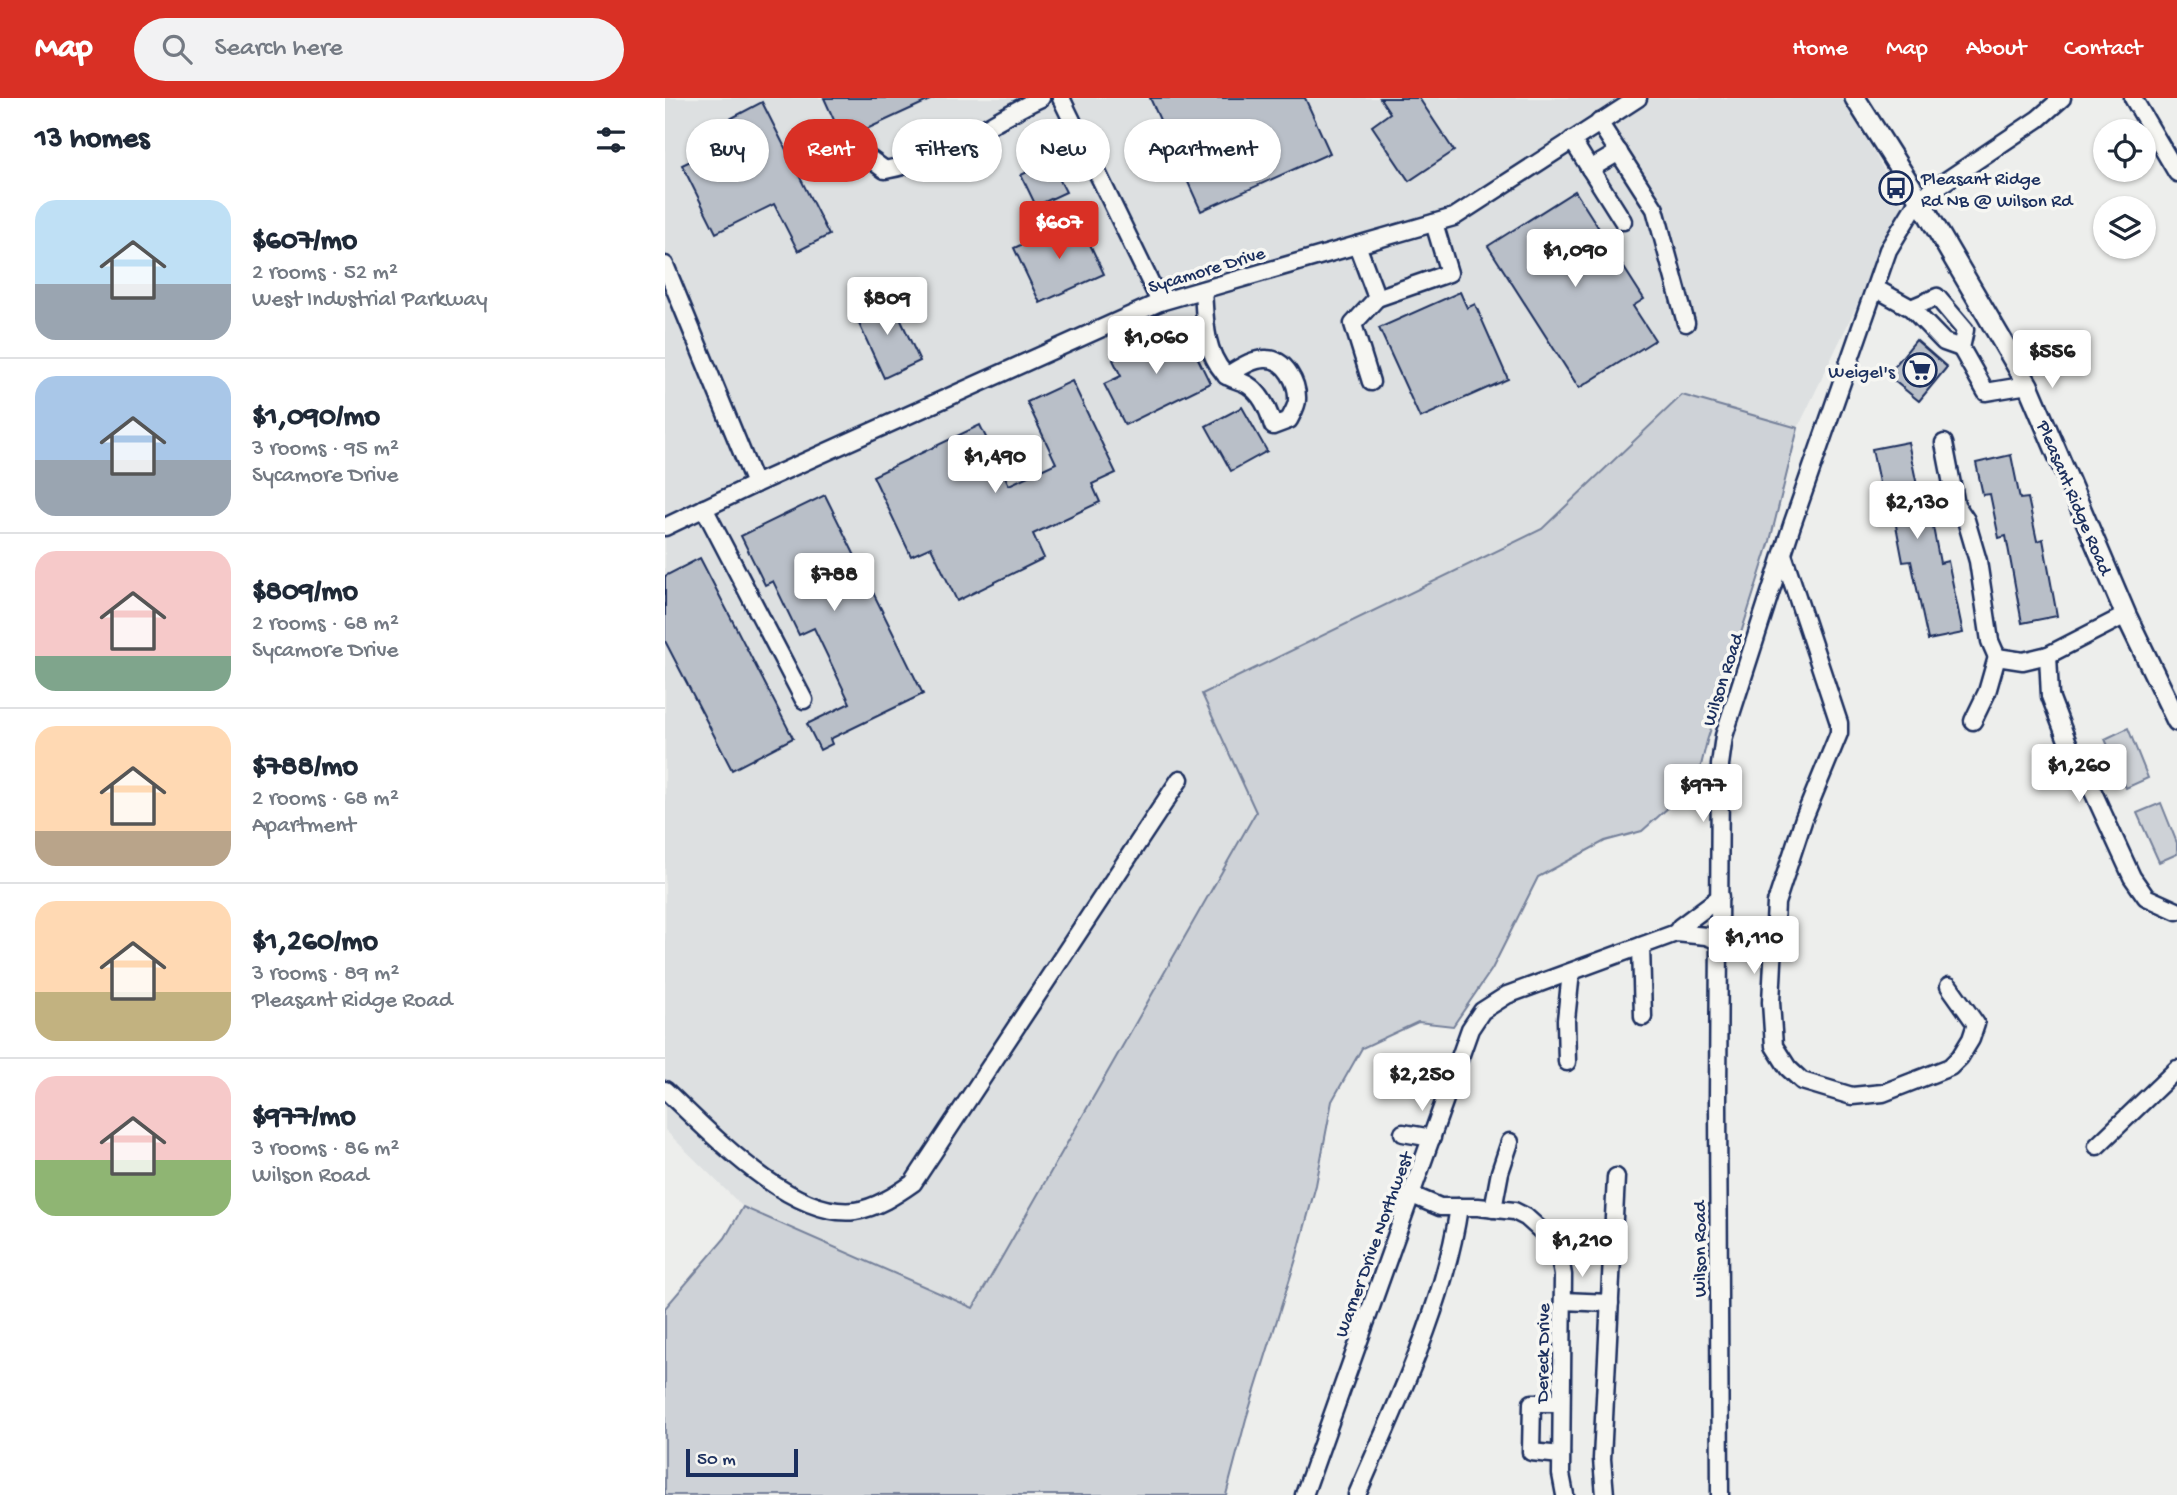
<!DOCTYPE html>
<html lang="en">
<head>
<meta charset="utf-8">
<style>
  :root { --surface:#fff; --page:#f2f2f3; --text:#1f2937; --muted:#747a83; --line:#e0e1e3; --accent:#d93025 }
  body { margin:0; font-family:"Gochi Hand",sans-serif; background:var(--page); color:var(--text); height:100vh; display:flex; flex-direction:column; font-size:26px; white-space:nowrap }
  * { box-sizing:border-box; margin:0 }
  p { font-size:23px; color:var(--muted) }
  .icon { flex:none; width:38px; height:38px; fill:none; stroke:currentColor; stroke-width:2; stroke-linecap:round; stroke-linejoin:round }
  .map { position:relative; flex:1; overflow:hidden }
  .drawer { display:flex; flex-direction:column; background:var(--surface); width:665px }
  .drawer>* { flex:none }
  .guide { position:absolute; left:21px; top:21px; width:665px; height:63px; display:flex; gap:14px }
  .buttons { position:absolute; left:1428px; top:21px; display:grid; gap:14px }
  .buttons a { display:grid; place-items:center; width:63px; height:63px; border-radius:50%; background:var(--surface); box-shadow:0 2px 5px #0004; font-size:35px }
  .scale { position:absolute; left:21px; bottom:18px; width:112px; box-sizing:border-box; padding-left:7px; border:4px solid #1b2f5e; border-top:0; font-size:19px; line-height:24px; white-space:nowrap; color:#1b2f5e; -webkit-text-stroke:5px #f6f6f2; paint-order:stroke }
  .price { position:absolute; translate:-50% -60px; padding:0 16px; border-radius:7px; background:#fff; color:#222; font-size:23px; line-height:46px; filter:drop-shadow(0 2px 4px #0008) }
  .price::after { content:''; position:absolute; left:50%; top:42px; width:21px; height:16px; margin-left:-10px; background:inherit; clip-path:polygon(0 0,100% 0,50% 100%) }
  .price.selected { background:var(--accent); color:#fff }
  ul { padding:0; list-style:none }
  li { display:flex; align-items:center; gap:21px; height:175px; padding:0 35px }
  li+li { border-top:2px solid var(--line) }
  li span { display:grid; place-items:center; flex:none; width:196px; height:140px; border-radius:21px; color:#555 }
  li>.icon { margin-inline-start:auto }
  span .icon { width:84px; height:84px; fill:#fffc; stroke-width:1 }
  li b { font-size:30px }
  h2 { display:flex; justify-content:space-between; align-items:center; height:84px; padding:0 35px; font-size:30px }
  .pill { padding:0 24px; border-radius:32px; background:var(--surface); box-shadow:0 2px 5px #0004; font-size:24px; line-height:63px }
  .pill.selected { background:var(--accent); color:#fff }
  header { display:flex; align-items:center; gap:42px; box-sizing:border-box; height:98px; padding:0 35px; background:var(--accent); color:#fff }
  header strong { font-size:33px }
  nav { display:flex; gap:38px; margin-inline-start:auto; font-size:24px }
  .search { width:490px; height:63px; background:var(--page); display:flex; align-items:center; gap:18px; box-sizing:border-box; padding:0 24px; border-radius:38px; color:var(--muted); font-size:26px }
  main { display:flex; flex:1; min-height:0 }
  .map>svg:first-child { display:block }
  .built { fill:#dde0e1 }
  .green { fill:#ced2d7; stroke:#74809a; stroke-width:2 }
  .building { fill:#b9bfc8; stroke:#1b2f5e; stroke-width:2 }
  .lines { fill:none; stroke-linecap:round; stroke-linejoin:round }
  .minor-casing { stroke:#1b2f5e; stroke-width:21 }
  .major-casing { stroke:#1b2f5e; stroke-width:24 }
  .minor { stroke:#f6f6f2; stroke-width:16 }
  .major { stroke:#f6f6f2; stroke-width:19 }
  .labels { text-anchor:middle; stroke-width:7; stroke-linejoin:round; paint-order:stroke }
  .poi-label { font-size:19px; fill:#1b2f5e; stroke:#f6f6f2; text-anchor:start }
  .street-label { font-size:19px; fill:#1b2f5e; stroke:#f6f6f2 }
</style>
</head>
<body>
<header>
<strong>Map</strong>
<div class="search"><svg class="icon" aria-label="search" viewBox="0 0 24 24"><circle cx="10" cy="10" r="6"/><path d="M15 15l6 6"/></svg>Search here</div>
<nav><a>Home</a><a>Map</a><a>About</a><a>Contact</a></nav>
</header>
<main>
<section class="drawer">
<h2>13 homes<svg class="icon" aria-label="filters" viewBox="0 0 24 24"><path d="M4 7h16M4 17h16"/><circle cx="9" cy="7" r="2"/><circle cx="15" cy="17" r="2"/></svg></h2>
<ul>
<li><span style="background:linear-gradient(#bfe0f5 60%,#9aa5b1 0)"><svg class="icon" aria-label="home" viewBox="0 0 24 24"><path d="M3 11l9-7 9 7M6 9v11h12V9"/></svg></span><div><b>$607/mo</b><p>2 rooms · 52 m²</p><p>West Industrial Parkway</p></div></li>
<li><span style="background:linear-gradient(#a9c7e8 60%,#9aa5b1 0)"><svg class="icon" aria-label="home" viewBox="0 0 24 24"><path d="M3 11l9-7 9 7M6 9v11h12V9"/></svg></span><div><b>$1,090/mo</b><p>3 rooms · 95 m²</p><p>Sycamore Drive</p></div></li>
<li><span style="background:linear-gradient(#f6c9c9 75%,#7fa58c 0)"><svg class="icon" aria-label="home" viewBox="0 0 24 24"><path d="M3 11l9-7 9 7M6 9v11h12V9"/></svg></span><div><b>$809/mo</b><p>2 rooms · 68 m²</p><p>Sycamore Drive</p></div></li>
<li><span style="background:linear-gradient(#ffd9b3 75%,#b9a48a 0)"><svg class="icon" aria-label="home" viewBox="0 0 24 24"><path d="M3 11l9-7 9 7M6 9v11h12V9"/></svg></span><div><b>$788/mo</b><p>2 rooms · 68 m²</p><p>Apartment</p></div></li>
<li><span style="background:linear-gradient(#ffd9b3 65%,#c2b280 0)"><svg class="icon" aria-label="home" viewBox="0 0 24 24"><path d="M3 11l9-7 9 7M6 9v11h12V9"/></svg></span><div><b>$1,260/mo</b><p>3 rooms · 89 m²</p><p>Pleasant Ridge Road</p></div></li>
<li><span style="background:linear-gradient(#f6c9c9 60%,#8fb573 0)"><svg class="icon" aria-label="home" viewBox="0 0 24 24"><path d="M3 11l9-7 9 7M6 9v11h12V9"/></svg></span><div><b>$977/mo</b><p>3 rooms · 86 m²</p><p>Wilson Road</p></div></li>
</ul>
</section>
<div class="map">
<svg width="1512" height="1397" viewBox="0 0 1512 1397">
  <rect width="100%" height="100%" fill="#edeeec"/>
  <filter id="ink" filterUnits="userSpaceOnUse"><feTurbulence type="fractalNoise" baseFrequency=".0143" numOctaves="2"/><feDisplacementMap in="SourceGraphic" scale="14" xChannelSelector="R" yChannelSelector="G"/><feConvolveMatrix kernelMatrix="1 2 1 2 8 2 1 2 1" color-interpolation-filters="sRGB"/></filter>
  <g filter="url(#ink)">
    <!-- built -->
    <polygon class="built" points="0,0 1179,0 1239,109 1133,330 1017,297 877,431 538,596 591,714 308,1211 78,1109 0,1032"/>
    <!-- green -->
    <g class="green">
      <polygon points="1017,297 1133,330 1105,443 1042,643 1032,684 977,733 940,743 873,779 827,871 788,928 753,924 697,950 667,1003 651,1087 631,1161 581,1321 561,1397 0,1397 0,1210 60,1140 78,1109 308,1210 591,714 537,596 877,431"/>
      <polygon points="1463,630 1483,680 1461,690 1440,641"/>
      <polygon points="1496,705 1512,745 1512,756 1494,764 1472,715"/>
    </g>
    <!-- building -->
    <g class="building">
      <polygon points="159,0 269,0 178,42"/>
      <polygon points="485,0 640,0 665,55 536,113"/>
      <polygon points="715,0 754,0 789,53 744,83 707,28 725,15"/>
      <polygon points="97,4 164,137 133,153 109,106 51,135 17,67 72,41 63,22"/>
      <polygon points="385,63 401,94 371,108 356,77"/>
      <polygon points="910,93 979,201 968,208 990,242 914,290 823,148"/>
      <polygon points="413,121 439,176 375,205 349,150"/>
      <polygon points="795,194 802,210 810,206 843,281 755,320 714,230"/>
      <polygon points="225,199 255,263 219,280 189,215"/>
      <polygon points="517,228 545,285 460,327 439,286 456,278 448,262"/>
      <polygon points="1251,242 1282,269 1254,303 1222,277"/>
      <polygon points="407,283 451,375 427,386 435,404 368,436 379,460 292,503 266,449 246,458 208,378 315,327 344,387 391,365 362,304"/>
      <polygon points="577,309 602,353 566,373 541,328"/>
      <polygon points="1243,344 1260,426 1267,424 1275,465 1283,463 1298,535 1263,542 1246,463 1238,464 1230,422 1222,423 1207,351"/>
      <polygon points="1346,357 1355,401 1363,400 1372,443 1378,441 1392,518 1357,525 1341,438 1334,440 1325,396 1318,397 1311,365"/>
      <polygon points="160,397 258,596 165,641 167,646 155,652 142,626 185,605 149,530 134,537 108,483 100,487 76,438"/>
      <polygon points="35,460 128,640 67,672 0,543 0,478"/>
    </g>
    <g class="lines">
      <defs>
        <g id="minor">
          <polyline points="396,0 495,204"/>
          <polyline points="1468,0 1512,75"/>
          <polyline points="934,24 990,111 1021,225"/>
          <polyline points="907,42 958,123"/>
          <path d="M205,61L220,72C278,62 323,24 376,0"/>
          <polyline points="925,71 954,54"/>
          <polyline points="692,147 712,200 784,175 769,125"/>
          <polyline points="0,167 90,386"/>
          <polyline points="1210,190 1246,210 1272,199 1300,232 1296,250 1279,244 1246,210"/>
          <path d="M538,192C540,221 539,252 559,275C565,282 575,282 583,287C597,296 604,313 608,328L624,322C627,316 632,308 632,302C633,285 620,261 602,261C588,260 573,271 561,278"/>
          <polyline points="1296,250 1321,294 1363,287"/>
          <polyline points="706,284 688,226 712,200"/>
          <polyline points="1279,345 1291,407 1301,422 1313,463 1325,543 1332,559 1358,563 1383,557 1461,517"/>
          <polyline points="39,410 139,602"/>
          <polyline points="0,429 90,386 495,204 789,119 973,0"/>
          <polyline points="1118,456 1174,625 1174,635 1139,720 1111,805 1106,904 1109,948 1123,970 1137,983 1187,998 1218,995 1285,969 1295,959 1306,941 1311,926 1284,888"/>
          <polyline points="1383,557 1385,598 1403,645 1424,685 1467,779 1481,799 1512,813"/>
          <polyline points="1308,623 1322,594 1332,559"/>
          <polyline points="1011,835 1015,829 1055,799"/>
          <polyline points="976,848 978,919"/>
          <polyline points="902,964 901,922 906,874"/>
          <path d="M0,992C45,1034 125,1121 190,1113C211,1110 231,1097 248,1085L515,681"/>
          <polyline points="738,1035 767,1040"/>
          <polyline points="1432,1048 1512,971"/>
          <polyline points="747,1097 775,1109 813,1109 849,1113 861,1119 881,1137 894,1155 898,1177 896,1376 900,1397"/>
          <polyline points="828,1111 835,1074 845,1044"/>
          <polyline points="898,1203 945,1205"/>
          <polyline points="896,1357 866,1354 867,1305 896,1305"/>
          <polyline points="639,1397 805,931 817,913 842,897 1011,835 1041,838 1054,843"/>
          <path d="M692,1397C731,1306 780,1207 794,1109"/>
          <polyline points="940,1397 937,1361 951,1079"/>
          <polyline points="1055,1397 1053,1004 1055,667 1059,638 1127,427 1223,152 1254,101 1373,21 1397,0"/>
        </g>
        <polyline id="major" points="1190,0 1254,101 1363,287 1461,517 1512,623"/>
      </defs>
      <!-- minor casing -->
      <use href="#minor" class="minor-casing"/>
      <!-- major casing -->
      <use href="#major" class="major-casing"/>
      <!-- minor -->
      <use href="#minor" class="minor"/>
      <!-- major -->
      <use href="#major" class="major"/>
    </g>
  </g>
  <!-- icons -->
  <defs>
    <symbol id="bus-ring" viewBox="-11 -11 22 22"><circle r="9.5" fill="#f6f6f2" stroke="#1b2f5e" stroke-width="1.5"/><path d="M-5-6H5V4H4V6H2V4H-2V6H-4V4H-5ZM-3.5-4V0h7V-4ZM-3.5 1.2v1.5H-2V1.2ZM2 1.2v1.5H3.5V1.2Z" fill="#1b2f5e"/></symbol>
    <symbol id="supermarket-ring" viewBox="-11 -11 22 22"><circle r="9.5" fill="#f6f6f2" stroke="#1b2f5e" stroke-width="1.5"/><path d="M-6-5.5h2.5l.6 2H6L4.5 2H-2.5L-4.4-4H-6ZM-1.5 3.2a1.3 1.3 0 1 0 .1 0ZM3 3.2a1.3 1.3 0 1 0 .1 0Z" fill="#1b2f5e"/></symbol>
  </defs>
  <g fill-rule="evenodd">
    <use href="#bus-ring" x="1212" y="71" width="38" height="38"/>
    <use href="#supermarket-ring" x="1236" y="253" width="38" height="38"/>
  </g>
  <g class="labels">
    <!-- poi labels -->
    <g class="poi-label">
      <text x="1256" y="86">Pleasant Ridge<tspan x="1256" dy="22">Rd NB @ Wilson Rd</tspan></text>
      <text x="1230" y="279" text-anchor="end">Weigel's</text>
    </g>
    <!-- street labels -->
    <g class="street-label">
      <text transform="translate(541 170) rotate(-17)" y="7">Sycamore Drive</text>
      <text transform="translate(1411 399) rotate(67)" y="7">Pleasant Ridge Road</text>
      <text transform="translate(1056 581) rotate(-72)" y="7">Wilson Road</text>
      <text transform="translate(707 1146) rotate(-70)" y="7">Warner Drive Northwest</text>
      <text transform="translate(1033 1151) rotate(-90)" y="7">Wilson Road</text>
      <text transform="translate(876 1255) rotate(-89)" y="7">Dereck Drive</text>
    </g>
  </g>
</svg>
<div class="buttons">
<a><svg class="icon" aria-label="locate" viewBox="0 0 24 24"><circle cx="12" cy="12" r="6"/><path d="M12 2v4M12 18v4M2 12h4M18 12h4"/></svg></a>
<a><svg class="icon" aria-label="layers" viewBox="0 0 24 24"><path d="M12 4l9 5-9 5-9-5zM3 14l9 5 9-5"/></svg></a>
</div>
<div class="scale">50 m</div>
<b class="price selected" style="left:394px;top:163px">$607</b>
<b class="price" style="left:910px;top:191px">$1,090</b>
<b class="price" style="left:222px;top:239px">$809</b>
<b class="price" style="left:491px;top:278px">$1,060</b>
<b class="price" style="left:1387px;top:292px">$556</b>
<b class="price" style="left:330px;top:397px">$1,490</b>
<b class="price" style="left:1252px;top:443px">$2,130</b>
<b class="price" style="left:169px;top:515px">$788</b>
<b class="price" style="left:1414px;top:706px">$1,260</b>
<b class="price" style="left:1038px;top:726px">$977</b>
<b class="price" style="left:1089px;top:878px">$1,110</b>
<b class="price" style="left:757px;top:1015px">$2,250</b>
<b class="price" style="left:917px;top:1181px">$1,210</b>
<div class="guide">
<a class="pill">Buy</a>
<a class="pill selected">Rent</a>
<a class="pill">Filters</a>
<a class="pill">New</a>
<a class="pill">Apartment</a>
</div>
</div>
</main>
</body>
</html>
